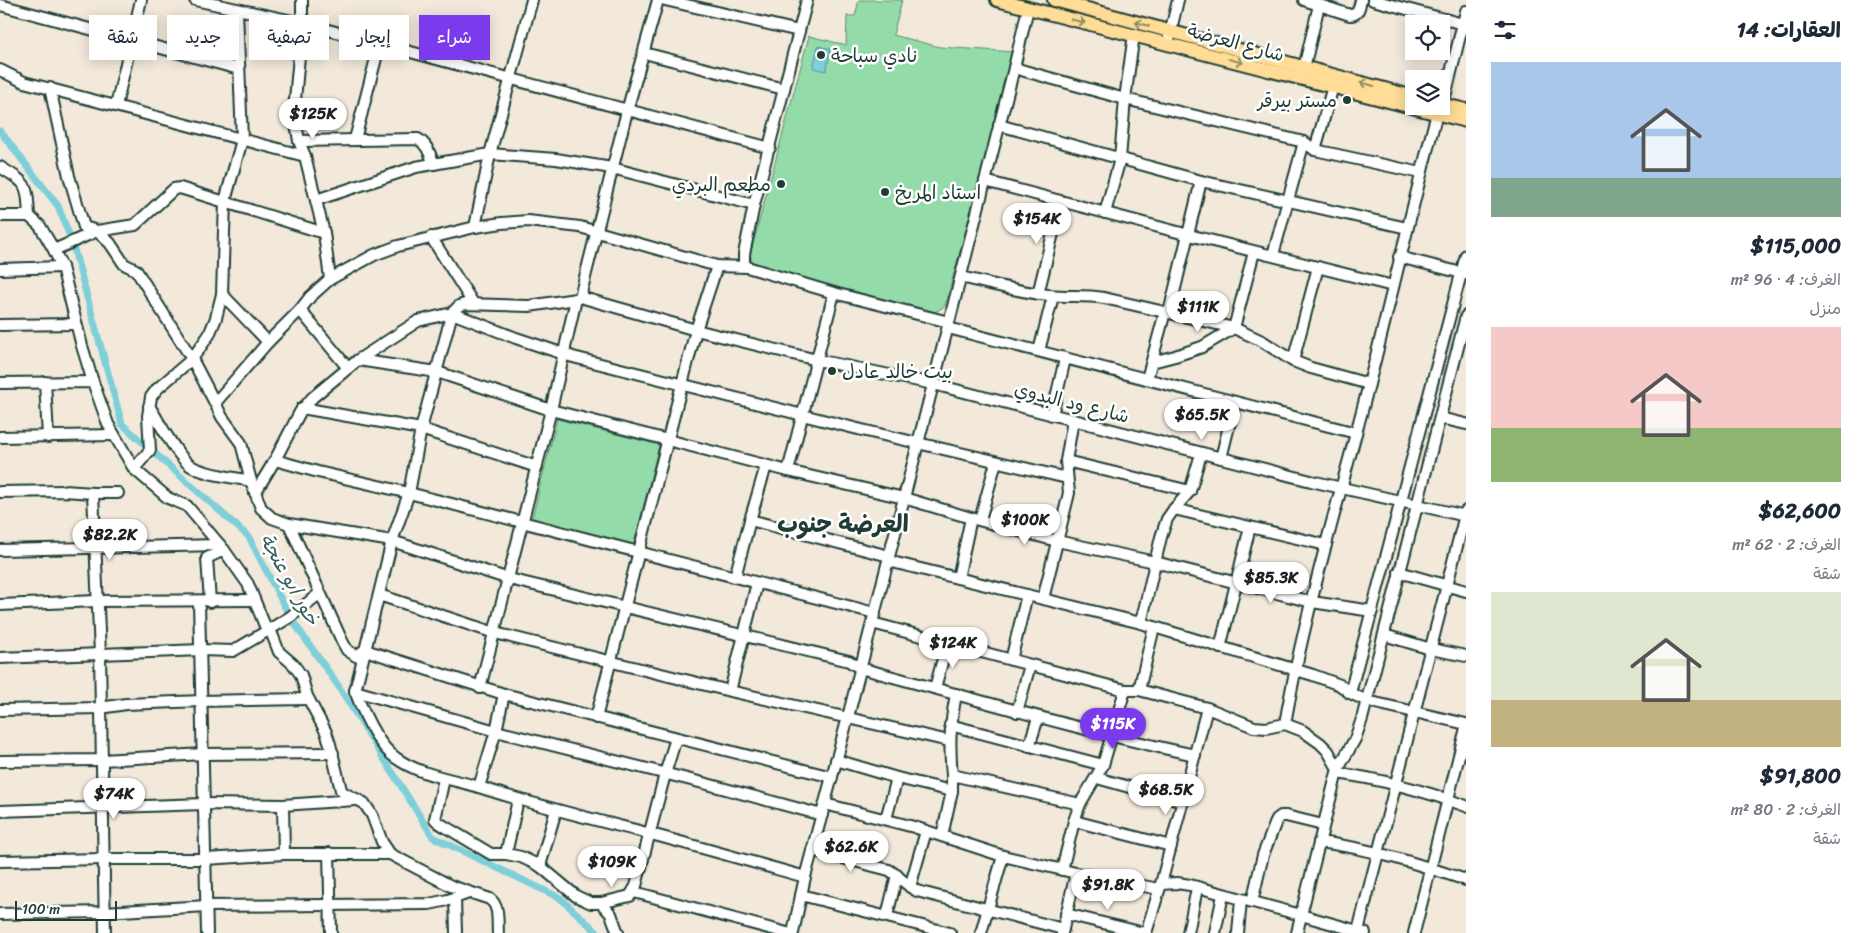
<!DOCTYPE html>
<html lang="ar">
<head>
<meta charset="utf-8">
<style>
  :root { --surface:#fff; --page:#f2f2f3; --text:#1f2937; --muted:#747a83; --accent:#7c3aed }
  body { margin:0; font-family:Sriracha,"Playpen Sans Arabic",sans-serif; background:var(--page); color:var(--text); direction:rtl; height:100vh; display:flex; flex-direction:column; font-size:19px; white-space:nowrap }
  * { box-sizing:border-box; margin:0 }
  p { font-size:16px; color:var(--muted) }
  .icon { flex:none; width:28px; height:28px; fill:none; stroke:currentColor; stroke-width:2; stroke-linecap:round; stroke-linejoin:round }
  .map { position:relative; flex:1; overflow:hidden; direction:ltr }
  .sheet { display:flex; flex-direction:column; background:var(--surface); width:400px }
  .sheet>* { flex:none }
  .guide { position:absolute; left:15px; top:15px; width:475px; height:45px; direction:rtl; display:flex; gap:10px }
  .tools { position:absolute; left:1405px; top:15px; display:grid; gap:10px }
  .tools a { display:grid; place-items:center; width:45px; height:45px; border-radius:0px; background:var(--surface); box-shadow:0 2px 12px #0003; font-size:25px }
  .scale { position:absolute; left:15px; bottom:12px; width:102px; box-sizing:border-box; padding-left:5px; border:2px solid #1f3d34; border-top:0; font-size:14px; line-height:18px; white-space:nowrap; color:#1f3d34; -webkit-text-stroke:4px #fff; paint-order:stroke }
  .price { position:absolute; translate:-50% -42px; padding:0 11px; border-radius:18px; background:#fff; color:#222; font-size:16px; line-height:32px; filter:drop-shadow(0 1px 2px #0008) }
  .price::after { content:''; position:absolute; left:50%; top:30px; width:15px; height:11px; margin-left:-8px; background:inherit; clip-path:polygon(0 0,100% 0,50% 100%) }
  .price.on { background:var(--accent); color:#fff }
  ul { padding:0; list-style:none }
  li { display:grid; align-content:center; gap:10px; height:265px; padding:0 25px }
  li span { display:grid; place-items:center; height:155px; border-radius:0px; color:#555 }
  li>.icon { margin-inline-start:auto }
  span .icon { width:90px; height:90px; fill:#fffc; stroke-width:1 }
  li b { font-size:21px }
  h2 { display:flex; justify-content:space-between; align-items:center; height:60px; padding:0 25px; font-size:21px }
  .tag { padding:0 18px; border-radius:0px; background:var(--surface); box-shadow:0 2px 12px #0003; font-size:18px; line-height:45px }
  .tag.on { background:var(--accent); color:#fff }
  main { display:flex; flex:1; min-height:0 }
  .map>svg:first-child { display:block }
  .green { fill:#93dba9; stroke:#598c6e }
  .water { fill:#7ecfd9; stroke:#589597 }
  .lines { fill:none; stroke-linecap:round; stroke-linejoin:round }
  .canal { stroke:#7ecfd9; stroke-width:7 }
  .minor-casing { stroke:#1f3d34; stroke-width:14 }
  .major-casing { stroke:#1f3d34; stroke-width:16 }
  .minor { stroke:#fff; stroke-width:10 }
  .major { stroke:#ffdd96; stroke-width:12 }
  .oneway { stroke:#8f8d65 }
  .poi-dot { fill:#1f3d34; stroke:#fff; stroke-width:2 }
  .labels { text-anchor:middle; stroke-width:5; stroke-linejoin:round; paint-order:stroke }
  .street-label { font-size:19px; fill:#1f3d34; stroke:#fff }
  .poi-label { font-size:19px; fill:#1f3d34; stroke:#fff; text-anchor:start }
  .water-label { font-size:20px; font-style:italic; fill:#37625d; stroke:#fff }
  .district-label { font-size:24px; font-weight:bold; fill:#1f3d34; stroke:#fff }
</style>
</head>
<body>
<main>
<section class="sheet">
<h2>العقارات: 14<svg class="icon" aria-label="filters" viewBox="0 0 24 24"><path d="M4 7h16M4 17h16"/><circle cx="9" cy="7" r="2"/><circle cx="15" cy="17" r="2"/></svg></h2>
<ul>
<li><span style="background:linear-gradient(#a9c7e8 75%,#7fa58c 0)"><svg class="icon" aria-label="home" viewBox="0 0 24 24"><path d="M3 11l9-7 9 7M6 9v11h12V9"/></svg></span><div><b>$115,000</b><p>الغرف: 4 · 96 m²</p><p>منزل</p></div></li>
<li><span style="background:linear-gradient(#f6c9c9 65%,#8fb573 0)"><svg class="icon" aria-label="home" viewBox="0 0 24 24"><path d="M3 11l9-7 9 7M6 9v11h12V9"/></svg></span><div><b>$62,600</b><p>الغرف: 2 · 62 m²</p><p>شقة</p></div></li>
<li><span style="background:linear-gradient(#dfe7d0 70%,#c2b280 0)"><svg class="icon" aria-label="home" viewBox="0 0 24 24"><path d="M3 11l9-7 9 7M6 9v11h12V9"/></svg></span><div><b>$91,800</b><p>الغرف: 2 · 80 m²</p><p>شقة</p></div></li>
</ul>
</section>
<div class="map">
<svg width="1466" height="933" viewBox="0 0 1466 933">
  <rect width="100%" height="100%" fill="#f2e9db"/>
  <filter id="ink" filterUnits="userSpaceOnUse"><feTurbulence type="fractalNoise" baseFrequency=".02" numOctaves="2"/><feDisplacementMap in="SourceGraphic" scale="10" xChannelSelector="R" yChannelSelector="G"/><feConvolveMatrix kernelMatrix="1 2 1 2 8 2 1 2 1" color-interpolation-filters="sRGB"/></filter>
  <g filter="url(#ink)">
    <!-- green -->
    <g class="green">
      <polygon points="859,0 902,0 893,35 940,47 1015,52 945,306 935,312 764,269 753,263 750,255 809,36 846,45 847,16 855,16"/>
      <polygon points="557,419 659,445 634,544 532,518"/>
    </g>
    <!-- water -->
    <polygon class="water" points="818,46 831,49 826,71 813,68"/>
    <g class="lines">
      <!-- canal -->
      <polyline class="canal" points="0,131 58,206 72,242 122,424 249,537 290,617 339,687 433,837 560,898 598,933"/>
      <defs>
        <g id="minor">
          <polyline points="195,0 302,23 770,148"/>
          <polyline points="302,0 302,23 294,111 299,141 305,156 324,233 330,279"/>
          <polyline points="665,0 799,31"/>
          <path d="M1304,0L1350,15C1359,15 1359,7 1361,0"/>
          <polyline points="1373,0 1463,24"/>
          <polyline points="0,5 239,69"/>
          <polyline points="1169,38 1178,0"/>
          <polyline points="644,53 784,89"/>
          <polyline points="1014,68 1125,99 1304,142 1315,150 1421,173"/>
          <polyline points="1304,68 1319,5"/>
          <polyline points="0,70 24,82 305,156"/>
          <polyline points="50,88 69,176 84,227 97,231 110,243 124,264 136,270 192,359 209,335 216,318 222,294 225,201 242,140 237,10"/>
          <polyline points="1443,105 1466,11"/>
          <polyline points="116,106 141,0"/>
          <polyline points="999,125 1201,181 1407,228"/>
          <polyline points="355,139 380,43"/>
          <path d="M299,141L418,139C428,145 430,155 434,164"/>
          <polyline points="1315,150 1333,86"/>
          <path d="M0,167C28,184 27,183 29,216"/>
          <polyline points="985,181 1189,235 1393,286"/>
          <polyline points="316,200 416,167 490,154 556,159 612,168 754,205"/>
          <polyline points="1105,213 1120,159 1125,99 1134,34"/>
          <polyline points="0,216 29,216 40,226 54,250 62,267 82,346 93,382"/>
          <polyline points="475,227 490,154 532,0"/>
          <polyline points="431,237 473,303"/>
          <polyline points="54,250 97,231 135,225 174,189 180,188 324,233"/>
          <polyline points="1273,255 1304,142"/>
          <polyline points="1399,257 1466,274"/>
          <polyline points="747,267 744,263 744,254 754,205 807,0"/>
          <polyline points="0,269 62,267"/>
          <path d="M961,277C990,284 1019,292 1049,295C1068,297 1085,295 1104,298L1234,328L1262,341L1293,361L1311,368L1369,384"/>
          <polyline points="222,294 268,342"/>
          <polyline points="1038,294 1061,201"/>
          <polyline points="580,297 696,330 817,360 933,384 1311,481 1466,516"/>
          <path d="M576,299L529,306L465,304L459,306L452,313L421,429L409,493L392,541L355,691C363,712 378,746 396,758C421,776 454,779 482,788C537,806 592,819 647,833C700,847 752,862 805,877"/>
          <polyline points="300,310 348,368"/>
          <polyline points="1169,313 1201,181"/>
          <path d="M949,322L834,293L747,267L717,266L580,227L528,221L502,223L475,227L398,246L374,255L330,279L310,297L300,310L268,342L215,403L222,417L241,443L251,481L261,508L272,518L289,524L392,541L509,579L849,661L860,668C972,698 1082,731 1195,755"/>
          <polyline points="0,325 76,324"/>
          <polyline points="948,328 1356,433"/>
          <polyline points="1039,351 1053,296"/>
          <polyline points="358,360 437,372 551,410 788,471 904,498 971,518 1057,541 1155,562 1312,602 1372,611"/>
          <polyline points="1293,361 1318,267"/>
          <polyline points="1152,362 1175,356 1202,347 1234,328 1254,252"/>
          <polyline points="1147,379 1165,312"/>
          <polyline points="45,382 48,437"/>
          <polyline points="0,383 93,382 108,424 134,469 168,498 187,506 224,550 207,558 210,602"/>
          <path d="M149,406C159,421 177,457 191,466C206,475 233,477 251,481"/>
          <polyline points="302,408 421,429 537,467"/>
          <polyline points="1052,415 1065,359"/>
          <polyline points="1440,418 1466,424"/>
          <polyline points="0,437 114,435"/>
          <polyline points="1221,458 1235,402"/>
          <polyline points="275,460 318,472 409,493 875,613"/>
          <polyline points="1066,461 1190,491"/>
          <polyline points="134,469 150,450 148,416 151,397 157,389 192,359 215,403"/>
          <polyline points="788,471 834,293"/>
          <polyline points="0,492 64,491 93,493 118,493"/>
          <polyline points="93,493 100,654 105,933"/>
          <polyline points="255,493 275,460 300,412 313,397 358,360 418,321 452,313 516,338 573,357 862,430 1067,478"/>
          <polyline points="1174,509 1326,545"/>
          <polyline points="750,520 889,556"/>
          <polyline points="980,520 996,462"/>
          <polyline points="289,524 342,641 347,650 356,656 365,650 504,694 832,777"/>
          <polyline points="0,550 220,545"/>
          <polyline points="224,550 248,584 267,631 290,617 319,594"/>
          <polyline points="888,561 1141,623 1313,675 1340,685 1350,693 1367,701 1466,724"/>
          <polyline points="1399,572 1466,591"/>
          <polyline points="735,577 750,520 766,466"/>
          <polyline points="958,578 971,518"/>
          <polyline points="379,595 495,633 730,691 949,741"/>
          <polyline points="1043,599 1069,493 1066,461 1073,420"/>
          <polyline points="199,602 207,933"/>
          <polyline points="0,605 97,601 254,600"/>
          <polyline points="872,623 1076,677 1125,690 1139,690 1207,708 1254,727 1266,728 1285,724 1303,731 1320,743 1328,751 1338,769"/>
          <polyline points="1141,623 1161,537 1167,519 1174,509 1190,491 1201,454"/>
          <path d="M270,629L279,652L293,664L301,675L307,696L326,732L330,744L341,790L344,793L364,803L372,815L382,842L390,854L451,886L490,899C500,907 497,921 498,933"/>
          <polyline points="1384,635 1431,649 1466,656"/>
          <polyline points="1220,648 1250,527"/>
          <polyline points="0,658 201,650 233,651 267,631"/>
          <polyline points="1011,660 1027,595"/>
          <polyline points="480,688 551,410 576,299 580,297 627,111 658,0"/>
          <polyline points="935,688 947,644"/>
          <polyline points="1139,690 1154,627"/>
          <polyline points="355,691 496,731 707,784 822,815"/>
          <polyline points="730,691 757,583"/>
          <polyline points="1350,693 1466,255"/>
          <polyline points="0,710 100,708 126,704 201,701 308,699"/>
          <polyline points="1017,712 1030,665"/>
          <polyline points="596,718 696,330 717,266"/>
          <path d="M1285,724C1305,609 1340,497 1369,384C1392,294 1413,203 1437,113"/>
          <polyline points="950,725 1103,765"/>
          <polyline points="1029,746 1038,718"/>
          <polyline points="836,760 897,778 952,791"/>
          <polyline points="0,761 102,760 203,754 333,753"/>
          <path d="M1337,773C1380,779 1425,791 1466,806"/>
          <path d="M952,775C949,743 950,726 956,694"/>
          <polyline points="1097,778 1183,802"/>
          <polyline points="444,779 435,819 439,823 491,854 506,854 521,857 540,866 576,896 591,903 601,903 611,914 618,933"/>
          <polyline points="479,787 496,731 504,694"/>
          <polyline points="825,804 914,827 1003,856 1076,873 1159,889"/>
          <polyline points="283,805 284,854"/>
          <polyline points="0,811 204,804 283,805 355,800"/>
          <polyline points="886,819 897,778"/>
          <polyline points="1074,821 1171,846"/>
          <polyline points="942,836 952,791 952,775 1080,804"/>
          <path d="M1319,842C1369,848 1418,864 1466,880"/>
          <path d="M812,850L889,870C899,876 906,885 917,891L1063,929"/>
          <polyline points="329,853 331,933"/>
          <polyline points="506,854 518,800"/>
          <polyline points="0,861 104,859 205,859 284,854 390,854"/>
          <polyline points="540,866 556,810"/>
          <polyline points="1062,870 1074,821 1080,804 1103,765 1125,690"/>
          <polyline points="1161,884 1177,883 1190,885 1301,915 1297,933"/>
          <polyline points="910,887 926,831"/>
          <polyline points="634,892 787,933"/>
          <polyline points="801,895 950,933"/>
          <polyline points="455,898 456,933"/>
          <polyline points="1252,902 1263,855 1277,819 1281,816 1286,816 1323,825"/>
          <polyline points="601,903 630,896 636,886 665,774 676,738"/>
          <polyline points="0,914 104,912 207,906 429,904 448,900 469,893"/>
          <polyline points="1066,914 1144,933"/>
          <polyline points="887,916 897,875"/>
          <polyline points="1358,931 1466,511"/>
          <polyline points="793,933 805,877 848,717 1014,68 1028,8"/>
          <polyline points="981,933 1003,856"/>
          <polyline points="1062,933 1076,873"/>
          <polyline points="1146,933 1161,884 1207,708"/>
          <polyline points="1188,933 1197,888"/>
          <polyline points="1215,933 1223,895"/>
          <polyline points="1238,933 1241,900"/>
          <polyline points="1365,933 1301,915 1335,780 1338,769 1355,739 1362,719 1466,316"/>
          <polyline points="1414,933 1466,728"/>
        </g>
        <g id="major">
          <polyline points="997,0 1466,121"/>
          <polyline points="1054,0 1414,97"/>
          <polyline points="1441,104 1466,110"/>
        </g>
      </defs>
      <!-- minor casing -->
      <use href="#minor" class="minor-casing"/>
      <!-- major casing -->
      <use href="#major" class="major-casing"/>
      <!-- minor -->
      <use href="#minor" class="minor"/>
      <!-- major -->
      <use href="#major" class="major"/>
    </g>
    <!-- one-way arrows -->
    <defs><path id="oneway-shaft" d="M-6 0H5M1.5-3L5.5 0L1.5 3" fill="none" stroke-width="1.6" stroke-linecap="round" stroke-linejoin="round" transform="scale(1.25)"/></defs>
    <g class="oneway">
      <use href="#oneway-shaft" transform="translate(1078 21) rotate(14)"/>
      <use href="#oneway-shaft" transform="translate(1142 24) rotate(-164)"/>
      <use href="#oneway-shaft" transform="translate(1236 61) rotate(15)"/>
      <use href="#oneway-shaft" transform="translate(1367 84) rotate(-165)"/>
    </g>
  </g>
  <!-- markers -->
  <g class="poi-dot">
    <circle cx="821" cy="55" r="5"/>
    <circle cx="1347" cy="100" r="5"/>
    <circle cx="781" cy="184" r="5"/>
    <circle cx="885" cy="192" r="5"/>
    <circle cx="832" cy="371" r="5"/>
  </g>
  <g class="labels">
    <!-- street labels -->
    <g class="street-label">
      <text transform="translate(1236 42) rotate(15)" y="7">شارع العرضة</text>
      <text transform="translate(1072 402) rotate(14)" y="7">شارع ود البدوي</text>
    </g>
    <!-- poi labels -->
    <g class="poi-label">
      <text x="831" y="62">نادي سباحة</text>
      <text x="1337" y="107" text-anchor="end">مستر بيرقر</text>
      <text x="771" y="191" text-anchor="end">مطعم البردي</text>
      <text x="895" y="199">استاد المريخ</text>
      <text x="842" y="378">بيت خالد عادل</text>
    </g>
    <!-- water labels -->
    <g class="water-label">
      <text transform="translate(290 579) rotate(61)" y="7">خور ابو عنجة</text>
    </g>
    <!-- district labels -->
    <g class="district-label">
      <text x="843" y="532">العرضة جنوب</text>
    </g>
  </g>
</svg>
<div class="tools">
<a><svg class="icon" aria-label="locate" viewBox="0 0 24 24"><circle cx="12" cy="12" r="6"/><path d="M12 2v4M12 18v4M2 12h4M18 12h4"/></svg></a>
<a><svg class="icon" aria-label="layers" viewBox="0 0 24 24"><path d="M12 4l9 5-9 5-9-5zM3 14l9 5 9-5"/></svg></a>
</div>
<div class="scale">100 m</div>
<b class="price" style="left:313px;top:140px">$125K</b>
<b class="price" style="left:1037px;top:245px">$154K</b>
<b class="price" style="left:1198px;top:333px">$111K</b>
<b class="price" style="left:1202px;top:441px">$65.5K</b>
<b class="price" style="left:1025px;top:546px">$100K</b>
<b class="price" style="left:110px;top:561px">$82.2K</b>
<b class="price" style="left:1271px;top:604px">$85.3K</b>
<b class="price" style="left:953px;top:669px">$124K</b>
<b class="price on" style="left:1113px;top:750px">$115K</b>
<b class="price" style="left:1166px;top:816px">$68.5K</b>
<b class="price" style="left:114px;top:820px">$74K</b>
<b class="price" style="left:851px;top:873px">$62.6K</b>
<b class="price" style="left:612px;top:888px">$109K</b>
<b class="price" style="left:1108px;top:911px">$91.8K</b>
<div class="guide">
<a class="tag on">شراء</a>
<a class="tag">إيجار</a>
<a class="tag">تصفية</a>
<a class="tag">جديد</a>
<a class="tag">شقة</a>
</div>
</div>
</main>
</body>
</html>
